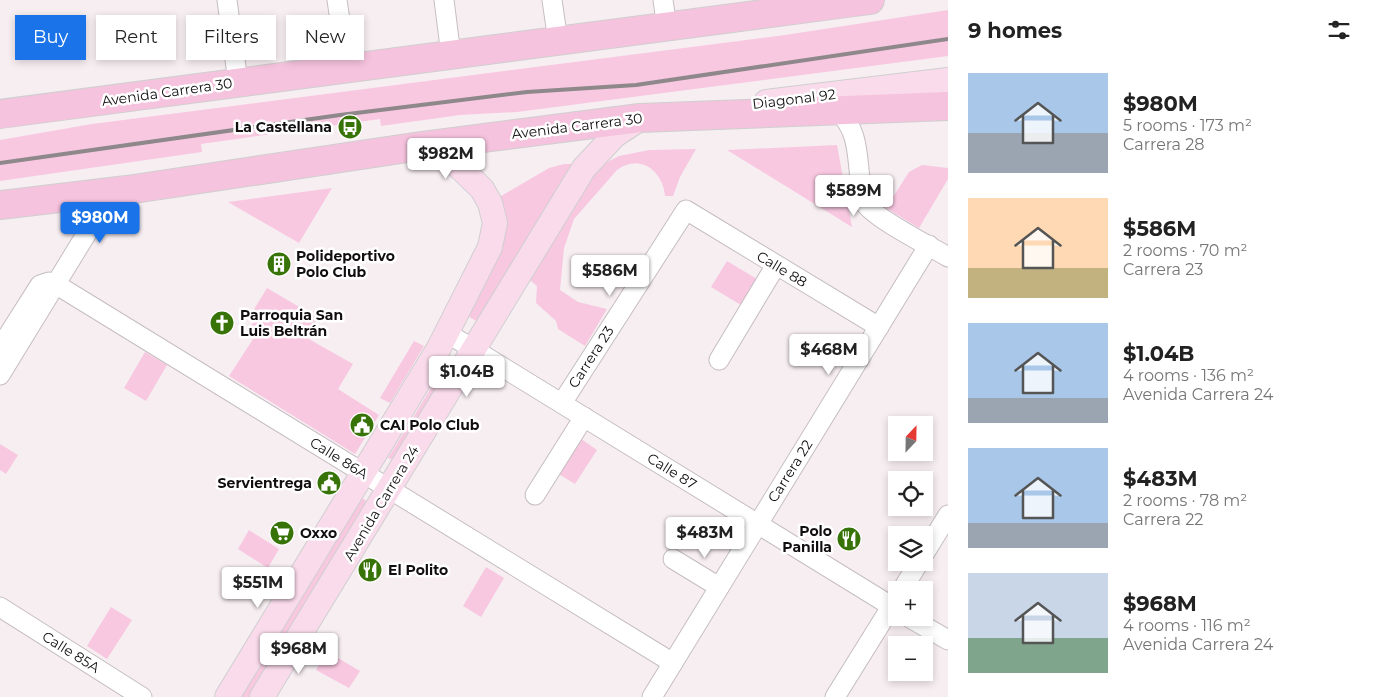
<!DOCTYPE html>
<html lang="en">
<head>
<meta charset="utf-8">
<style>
  :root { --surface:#fff; --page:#f2f2f2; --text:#222; --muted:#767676; --accent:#1a73e8 }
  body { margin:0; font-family:Montserrat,sans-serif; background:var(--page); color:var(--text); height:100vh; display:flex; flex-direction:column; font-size:19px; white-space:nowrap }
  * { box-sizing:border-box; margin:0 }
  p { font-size:16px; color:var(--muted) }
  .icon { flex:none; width:28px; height:28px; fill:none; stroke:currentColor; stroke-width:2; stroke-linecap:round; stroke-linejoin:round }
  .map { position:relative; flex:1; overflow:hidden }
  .side { display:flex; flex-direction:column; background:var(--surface); width:425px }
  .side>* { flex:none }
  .guide { position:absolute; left:15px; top:15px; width:475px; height:45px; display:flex; gap:10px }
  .needle { width:32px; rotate:22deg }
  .tools { position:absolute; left:888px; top:416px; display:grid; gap:10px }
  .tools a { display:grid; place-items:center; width:45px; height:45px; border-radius:0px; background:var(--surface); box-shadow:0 2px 8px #0003; font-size:25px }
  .price { position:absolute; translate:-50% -42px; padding:0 11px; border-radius:5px; background:#fff; color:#222; font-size:16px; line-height:32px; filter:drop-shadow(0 1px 2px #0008) }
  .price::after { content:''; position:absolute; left:50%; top:30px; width:15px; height:11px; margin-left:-8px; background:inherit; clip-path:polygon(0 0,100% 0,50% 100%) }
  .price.selected { background:var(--accent); color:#fff }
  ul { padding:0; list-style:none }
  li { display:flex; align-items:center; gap:15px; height:125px; padding:0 20px }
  li span { display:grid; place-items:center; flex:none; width:140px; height:100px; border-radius:0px; color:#555 }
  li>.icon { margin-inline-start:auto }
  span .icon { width:60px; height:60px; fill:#fffc; stroke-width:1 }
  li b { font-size:21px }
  h2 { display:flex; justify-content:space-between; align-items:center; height:60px; padding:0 20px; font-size:21px }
  .tag { padding:0 18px; border-radius:0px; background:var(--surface); box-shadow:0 2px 8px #0003; font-size:18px; line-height:45px }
  .tag.selected { background:var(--accent); color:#fff }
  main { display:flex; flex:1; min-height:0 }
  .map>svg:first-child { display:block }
  .green { fill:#f8c8e1 }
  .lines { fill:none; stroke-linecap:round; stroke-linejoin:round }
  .minor-casing { stroke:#c5bdc1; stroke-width:21 }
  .major-casing { stroke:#cfcfcf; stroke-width:26 }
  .highway-casing { stroke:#cfcfcf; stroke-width:30 }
  .minor { stroke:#fff; stroke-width:19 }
  .major { stroke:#fadbeb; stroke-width:24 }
  .highway { stroke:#f6c3de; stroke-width:28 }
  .rail { stroke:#8e888b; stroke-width:4 }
  .labels { text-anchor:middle; stroke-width:5; stroke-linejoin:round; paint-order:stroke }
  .street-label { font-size:14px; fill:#110e10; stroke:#fff }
  .poi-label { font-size:14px; font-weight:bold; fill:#110e10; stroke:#fff; text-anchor:start }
</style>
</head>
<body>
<main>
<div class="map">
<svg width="948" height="697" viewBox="0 0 948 697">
  <rect width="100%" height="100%" fill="#f7eef2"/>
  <!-- green -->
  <g class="green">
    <polygon points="948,10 948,56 517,112 460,115 381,126 380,119 201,144 202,152 0,181 0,140 92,124 785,35"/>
    <polygon points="837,145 852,227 727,150"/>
    <path d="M696,149L680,177L673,196H665C663,170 639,153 617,170L574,219L564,248L560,290L578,302L607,309L585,346L558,329L556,321L536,303L537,286L525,276L591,175L605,163L619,156L649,150Z"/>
    <polygon points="564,164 579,164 478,322 466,315 504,210 501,196 549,168"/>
    <polygon points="922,165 948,168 948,179 919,228 886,208 909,172"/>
    <polygon points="332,188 299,243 228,202"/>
    <polygon points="727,261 757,279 741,305 711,287"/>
    <polygon points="267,288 318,318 307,338 353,364 338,389 379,415 355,454 229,376 255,336 248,331 258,315 253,311"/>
    <polygon points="414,341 424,346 390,403 380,398"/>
    <polygon points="145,352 167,365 146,401 124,388"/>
    <polygon points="444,367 448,369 393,460 388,458"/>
    <polygon points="580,438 597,450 575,484 557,473"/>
    <polygon points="0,444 18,455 6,474 0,470"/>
    <polygon points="362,498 368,502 311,593 250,697 241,697"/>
    <polygon points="249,530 279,549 268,568 238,549"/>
    <polygon points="486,567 504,578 481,617 463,606"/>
    <polygon points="111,607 132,620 107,659 87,646"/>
    <polygon points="323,658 334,665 338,658 360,671 349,688 316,670"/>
  </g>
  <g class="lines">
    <defs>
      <g id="minor">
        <polyline points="227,0 238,82"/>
        <polyline points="337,0 347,68"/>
        <polyline points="444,0 451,55"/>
        <polyline points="552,0 558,41"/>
        <polyline points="663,0 667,27"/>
        <path d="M838,111C858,130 857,153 860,179C860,186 860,195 864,202C873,218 930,246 948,257"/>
        <polyline points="447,333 896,609"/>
        <polyline points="0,348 40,285 49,282 57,285 673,663"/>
        <polyline points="719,360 776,265"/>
        <polyline points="0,375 90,228 105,209 127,190"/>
        <polyline points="562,403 686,210 879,327"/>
        <polyline points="535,495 584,417"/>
        <polyline points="924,554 948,515"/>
        <polyline points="673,559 719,587"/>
        <polyline points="902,590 919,562"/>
        <polyline points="0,607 142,697"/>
        <polyline points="910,618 948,640"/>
        <polyline points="652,697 929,245"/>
        <polyline points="835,697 896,599"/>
      </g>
      <g id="major">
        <polyline points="766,102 948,80"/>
        <polyline points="227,697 439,348 490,247 495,223 490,203 482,189 452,160 421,146"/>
        <polyline points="262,697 584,168 615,135 641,118"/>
      </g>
      <g id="highway">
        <polyline points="0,114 870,0"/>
        <polyline points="0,205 127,190 421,146 640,118 948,106"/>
      </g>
    </defs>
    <!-- minor casing -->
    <use href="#minor" class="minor-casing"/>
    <!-- major casing -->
    <use href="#major" class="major-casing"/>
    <!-- highway casing -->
    <use href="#highway" class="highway-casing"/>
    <!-- minor -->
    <use href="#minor" class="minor"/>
    <!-- major -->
    <use href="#major" class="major"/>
    <!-- highway -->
    <use href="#highway" class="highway"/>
    <!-- rail -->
    <polyline class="rail" points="0,163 340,115 527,92 636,85 948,39"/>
  </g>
  <!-- icons -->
  <defs>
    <symbol id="bus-disc" viewBox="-11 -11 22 22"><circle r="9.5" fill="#377306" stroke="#fff"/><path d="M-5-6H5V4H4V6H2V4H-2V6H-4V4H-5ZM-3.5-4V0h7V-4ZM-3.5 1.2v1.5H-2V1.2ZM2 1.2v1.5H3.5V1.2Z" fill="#fff"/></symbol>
    <symbol id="building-disc" viewBox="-11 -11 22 22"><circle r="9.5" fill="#377306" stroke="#fff"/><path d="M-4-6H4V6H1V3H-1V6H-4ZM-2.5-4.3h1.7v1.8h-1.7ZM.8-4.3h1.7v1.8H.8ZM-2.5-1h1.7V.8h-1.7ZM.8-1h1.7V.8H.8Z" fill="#fff"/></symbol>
    <symbol id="church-disc" viewBox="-11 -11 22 22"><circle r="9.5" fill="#377306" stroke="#fff"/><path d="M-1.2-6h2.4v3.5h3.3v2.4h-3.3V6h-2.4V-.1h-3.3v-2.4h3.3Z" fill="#fff"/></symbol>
    <symbol id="civic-disc" viewBox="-11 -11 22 22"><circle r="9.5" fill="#377306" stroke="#fff"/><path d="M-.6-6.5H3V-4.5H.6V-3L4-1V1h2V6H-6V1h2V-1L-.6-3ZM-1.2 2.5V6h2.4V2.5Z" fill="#fff"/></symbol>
    <symbol id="supermarket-disc" viewBox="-11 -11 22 22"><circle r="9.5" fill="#377306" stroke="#fff"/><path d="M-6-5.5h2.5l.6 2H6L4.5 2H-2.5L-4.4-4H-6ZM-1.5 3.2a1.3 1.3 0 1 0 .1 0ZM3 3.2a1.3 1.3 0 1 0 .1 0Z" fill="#fff"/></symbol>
    <symbol id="restaurant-disc" viewBox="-11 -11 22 22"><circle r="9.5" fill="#377306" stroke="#fff"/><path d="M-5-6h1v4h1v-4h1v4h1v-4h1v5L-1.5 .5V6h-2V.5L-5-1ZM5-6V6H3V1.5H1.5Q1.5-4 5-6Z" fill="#fff"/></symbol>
  </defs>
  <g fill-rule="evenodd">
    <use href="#bus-disc" x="336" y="113" width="28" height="28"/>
    <use href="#building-disc" x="265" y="250" width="28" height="28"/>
    <use href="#church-disc" x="208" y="309" width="28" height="28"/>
    <use href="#civic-disc" x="348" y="411" width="28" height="28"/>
    <use href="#civic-disc" x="315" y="469" width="28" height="28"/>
    <use href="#supermarket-disc" x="268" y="519" width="28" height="28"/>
    <use href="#restaurant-disc" x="835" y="525" width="28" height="28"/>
    <use href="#restaurant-disc" x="356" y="556" width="28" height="28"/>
  </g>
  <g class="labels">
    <!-- street labels -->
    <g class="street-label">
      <text transform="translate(167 92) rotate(-8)" y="5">Avenida Carrera 30</text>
      <text transform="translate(794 99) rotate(-7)" y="5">Diagonal 92</text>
      <text transform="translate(577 126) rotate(-7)" y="5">Avenida Carrera 30</text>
      <text transform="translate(782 269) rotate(31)" y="5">Calle 88</text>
      <text transform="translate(591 357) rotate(-57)" y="5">Carrera 23</text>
      <text transform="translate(339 458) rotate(32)" y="5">Calle 86A</text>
      <text transform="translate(672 471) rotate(32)" y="5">Calle 87</text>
      <text transform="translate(790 471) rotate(-58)" y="5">Carrera 22</text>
      <text transform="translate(381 503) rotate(-59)" y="5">Avenida Carrera 24</text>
      <text transform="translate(71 652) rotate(32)" y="5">Calle 85A</text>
    </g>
    <!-- poi labels -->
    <g class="poi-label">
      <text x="332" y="132" text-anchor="end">La Castellana</text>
      <text x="296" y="261">Polideportivo<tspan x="296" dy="16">Polo Club</tspan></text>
      <text x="240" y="320">Parroquia San<tspan x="240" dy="16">Luis Beltrán</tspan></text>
      <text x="380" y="430">CAI Polo Club</text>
      <text x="312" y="488" text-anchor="end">Servientrega</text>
      <text x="832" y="536" text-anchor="end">Polo<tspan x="832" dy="16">Panilla</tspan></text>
      <text x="300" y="538">Oxxo</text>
      <text x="388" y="575">El Polito</text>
    </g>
  </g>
</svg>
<div class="tools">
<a><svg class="needle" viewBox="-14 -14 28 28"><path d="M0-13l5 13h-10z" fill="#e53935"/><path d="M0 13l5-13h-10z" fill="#767676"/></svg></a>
<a><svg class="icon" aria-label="locate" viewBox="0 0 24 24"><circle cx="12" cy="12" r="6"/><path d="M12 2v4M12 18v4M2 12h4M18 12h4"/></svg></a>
<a><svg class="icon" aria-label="layers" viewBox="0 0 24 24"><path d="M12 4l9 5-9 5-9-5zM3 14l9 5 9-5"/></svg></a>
<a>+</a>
<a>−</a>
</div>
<b class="price" style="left:446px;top:180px">$982M</b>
<b class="price" style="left:854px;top:217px">$589M</b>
<b class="price selected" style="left:100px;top:244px">$980M</b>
<b class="price" style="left:610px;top:297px">$586M</b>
<b class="price" style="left:829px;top:376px">$468M</b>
<b class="price" style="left:467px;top:398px">$1.04B</b>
<b class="price" style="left:705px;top:559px">$483M</b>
<b class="price" style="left:258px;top:609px">$551M</b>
<b class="price" style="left:299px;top:675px">$968M</b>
<div class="guide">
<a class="tag selected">Buy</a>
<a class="tag">Rent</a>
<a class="tag">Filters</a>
<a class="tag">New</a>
</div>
</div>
<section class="side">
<h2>9 homes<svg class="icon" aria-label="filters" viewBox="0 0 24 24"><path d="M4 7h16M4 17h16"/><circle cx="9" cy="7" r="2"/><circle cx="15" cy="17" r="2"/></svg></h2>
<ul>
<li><span style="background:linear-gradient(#a9c7e8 60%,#9aa5b1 0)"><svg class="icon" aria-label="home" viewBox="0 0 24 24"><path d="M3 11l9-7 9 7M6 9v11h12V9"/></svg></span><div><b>$980M</b><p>5 rooms · 173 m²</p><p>Carrera 28</p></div></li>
<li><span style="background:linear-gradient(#ffd9b3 70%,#c2b280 0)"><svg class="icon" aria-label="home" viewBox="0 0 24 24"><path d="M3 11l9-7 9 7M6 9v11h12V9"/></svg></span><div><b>$586M</b><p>2 rooms · 70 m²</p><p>Carrera 23</p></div></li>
<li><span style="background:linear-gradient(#a9c7e8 75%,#9aa5b1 0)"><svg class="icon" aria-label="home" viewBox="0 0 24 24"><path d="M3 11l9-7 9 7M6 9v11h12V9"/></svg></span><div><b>$1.04B</b><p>4 rooms · 136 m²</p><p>Avenida Carrera 24</p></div></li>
<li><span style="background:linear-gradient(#a9c7e8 75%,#9aa5b1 0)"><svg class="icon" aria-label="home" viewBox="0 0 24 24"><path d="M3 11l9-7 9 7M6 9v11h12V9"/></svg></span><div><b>$483M</b><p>2 rooms · 78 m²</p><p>Carrera 22</p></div></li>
<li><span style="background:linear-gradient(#c9d6e8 65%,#7fa58c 0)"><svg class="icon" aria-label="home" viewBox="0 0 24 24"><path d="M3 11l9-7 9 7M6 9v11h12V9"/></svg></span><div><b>$968M</b><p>4 rooms · 116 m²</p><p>Avenida Carrera 24</p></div></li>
</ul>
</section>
</main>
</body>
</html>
